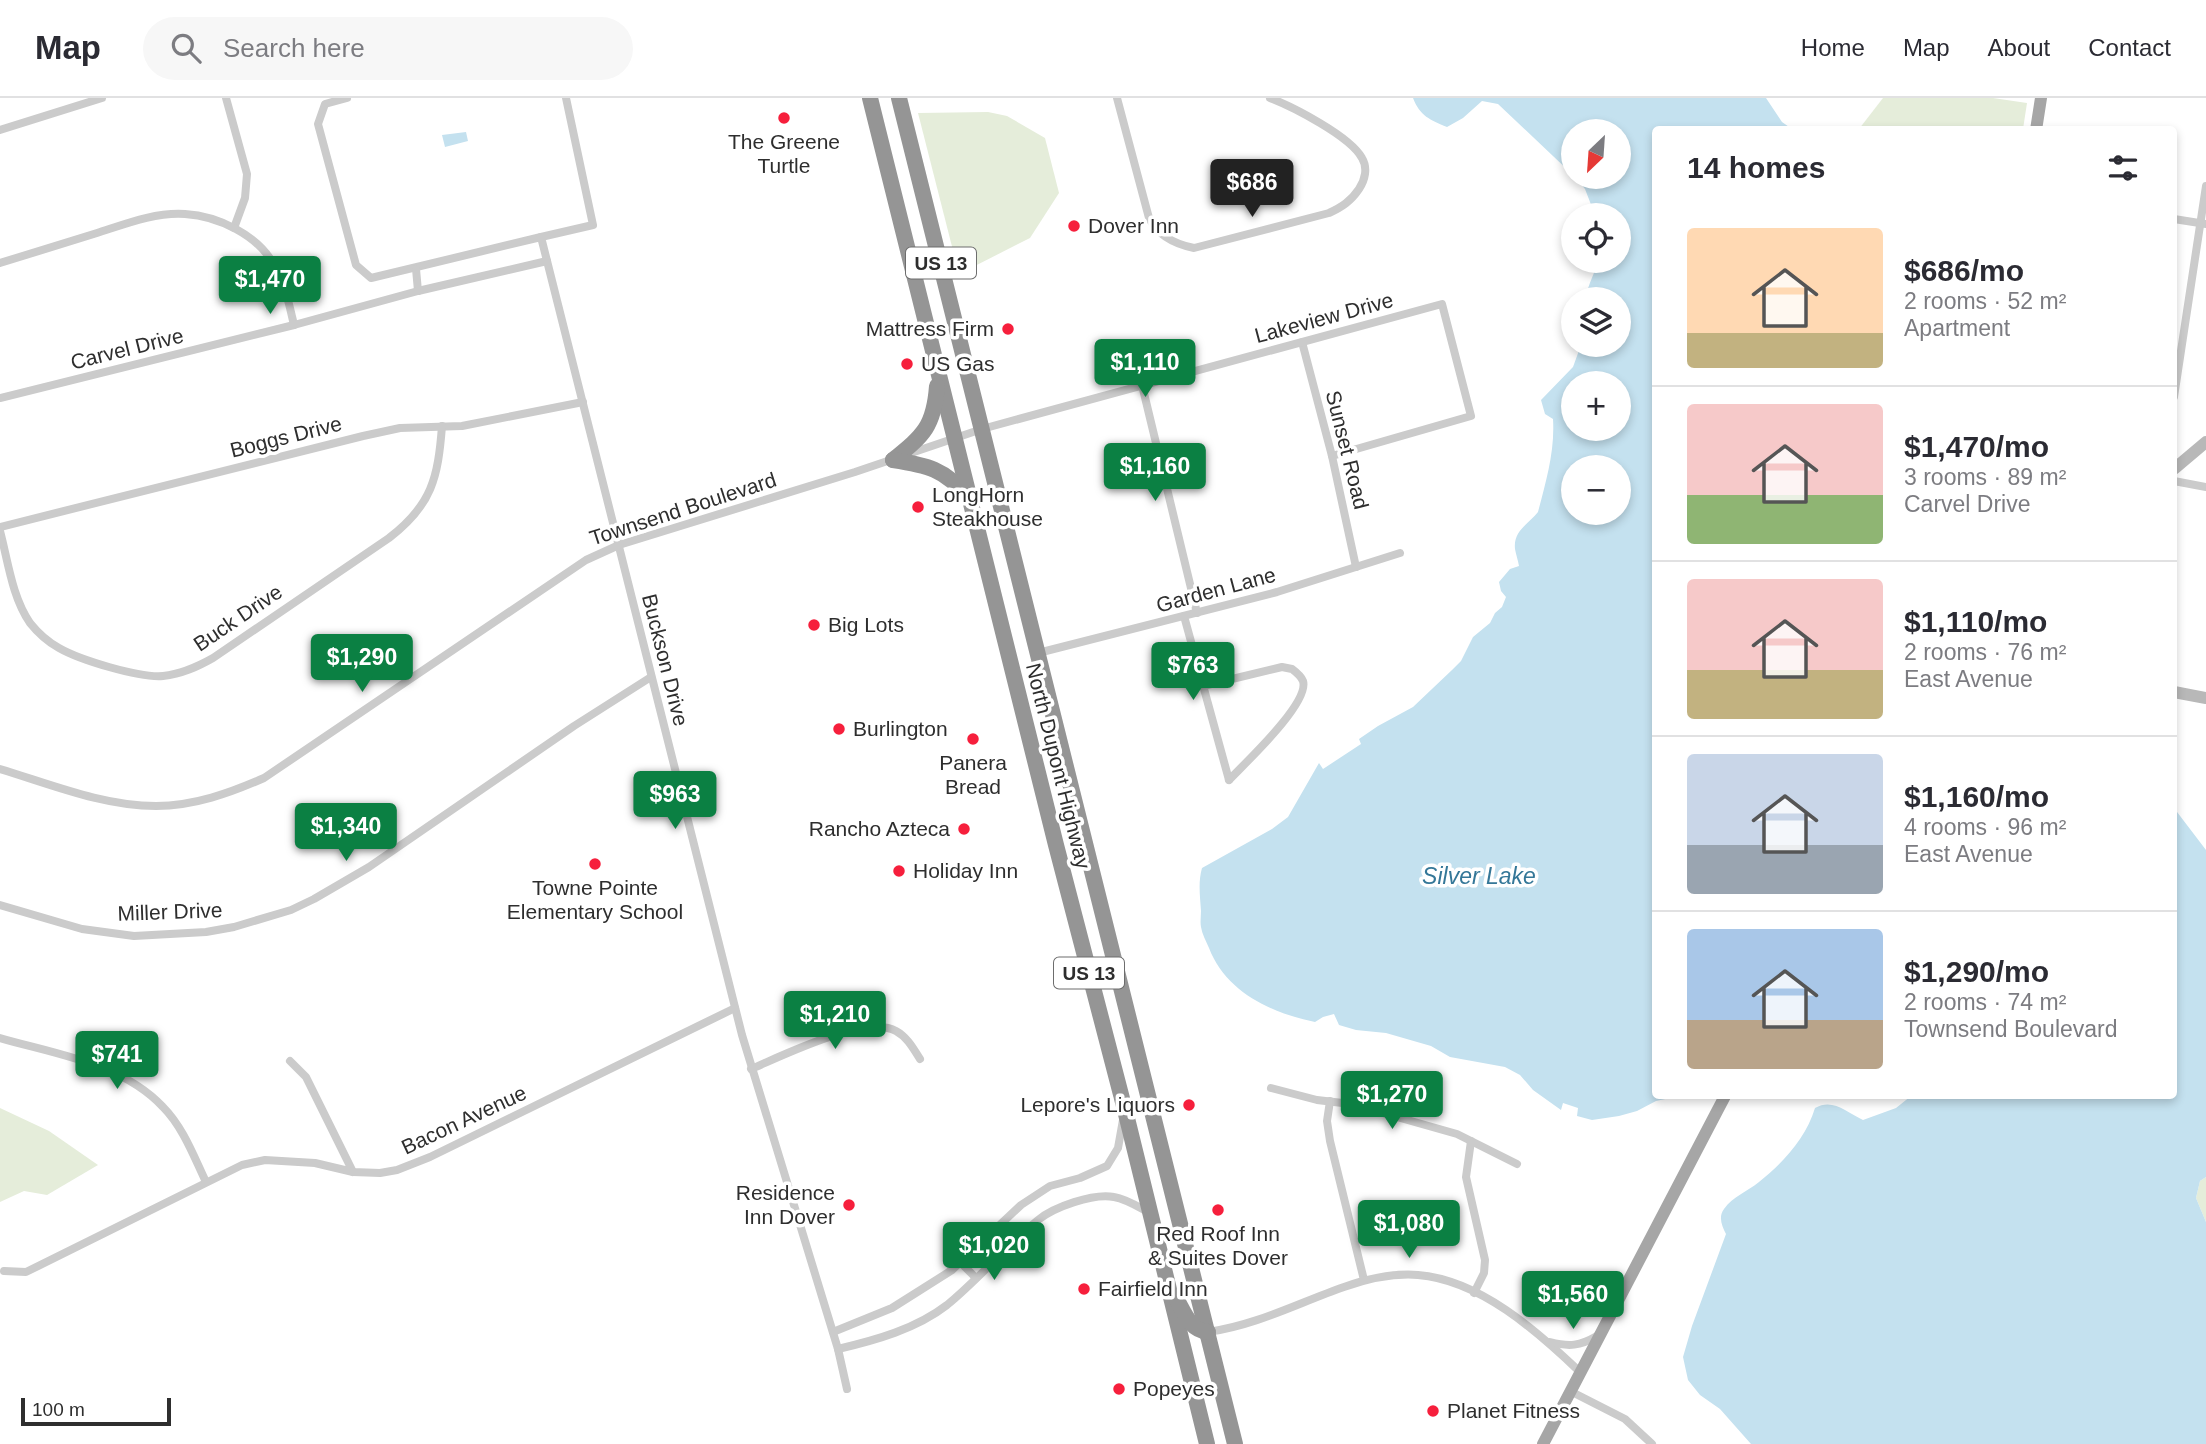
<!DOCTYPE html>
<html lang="en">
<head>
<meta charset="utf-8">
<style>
  :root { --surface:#fff; --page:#f7f7f7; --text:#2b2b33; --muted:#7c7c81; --line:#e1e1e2; --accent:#0b8043 }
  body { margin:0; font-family:Helvetica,sans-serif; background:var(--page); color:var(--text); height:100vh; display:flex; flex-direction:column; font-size:26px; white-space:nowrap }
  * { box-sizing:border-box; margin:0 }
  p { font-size:23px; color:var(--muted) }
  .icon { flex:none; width:38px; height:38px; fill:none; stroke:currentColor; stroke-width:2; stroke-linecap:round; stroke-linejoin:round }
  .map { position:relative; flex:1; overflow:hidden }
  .side { position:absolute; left:1652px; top:28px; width:525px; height:973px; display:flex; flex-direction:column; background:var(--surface); border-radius:7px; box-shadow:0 4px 10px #0003 }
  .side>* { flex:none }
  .needle { width:46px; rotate:205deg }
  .controls { position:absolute; left:1561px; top:21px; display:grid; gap:14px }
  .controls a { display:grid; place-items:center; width:70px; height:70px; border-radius:50%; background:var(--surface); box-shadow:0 4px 10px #0003; font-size:35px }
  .scale { position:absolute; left:21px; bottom:18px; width:150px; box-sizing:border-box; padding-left:7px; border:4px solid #2e2e2e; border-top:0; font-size:19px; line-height:24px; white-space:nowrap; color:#2e2e2e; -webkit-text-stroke:5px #fff; paint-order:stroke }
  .price { position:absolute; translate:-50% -60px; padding:0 16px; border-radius:7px; background:var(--accent); color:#fff; font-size:23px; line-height:46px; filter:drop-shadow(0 2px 4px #0008) }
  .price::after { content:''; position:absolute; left:50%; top:42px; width:21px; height:16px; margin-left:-10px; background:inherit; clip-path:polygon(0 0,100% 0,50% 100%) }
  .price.current { background:#222; color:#fff }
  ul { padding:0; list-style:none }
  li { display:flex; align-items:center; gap:21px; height:175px; padding:0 35px }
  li+li { border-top:2px solid var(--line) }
  li span { display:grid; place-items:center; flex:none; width:196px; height:140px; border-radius:7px; color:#555 }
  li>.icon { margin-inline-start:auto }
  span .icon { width:84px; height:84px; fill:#fffc; stroke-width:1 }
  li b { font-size:30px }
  h2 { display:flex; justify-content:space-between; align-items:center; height:84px; padding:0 35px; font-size:30px }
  header { display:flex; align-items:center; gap:42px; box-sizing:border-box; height:98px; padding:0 35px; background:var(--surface); border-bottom:2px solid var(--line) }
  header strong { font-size:33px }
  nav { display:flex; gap:38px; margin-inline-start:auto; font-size:24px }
  .search { width:490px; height:63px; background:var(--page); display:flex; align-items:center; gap:18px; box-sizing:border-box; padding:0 24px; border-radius:38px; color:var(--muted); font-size:26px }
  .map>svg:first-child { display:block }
  .green { fill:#e5edda }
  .water { fill:#c4e1ef; fill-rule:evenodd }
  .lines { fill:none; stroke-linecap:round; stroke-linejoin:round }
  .street { stroke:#cbcbcb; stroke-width:8 }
  .secondary { stroke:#b8b8b8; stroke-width:12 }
  .primary { stroke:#a6a6a6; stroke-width:12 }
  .highway { stroke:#959595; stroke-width:16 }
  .poi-dot { fill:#f61f3c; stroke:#fff; stroke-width:2.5 }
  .labels { text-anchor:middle; stroke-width:7; stroke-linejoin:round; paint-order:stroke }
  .shield { fill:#fff; stroke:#6d6d6d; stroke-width:2 }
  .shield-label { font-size:19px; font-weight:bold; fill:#2e2e2e }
  .poi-label { font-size:21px; fill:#2e2e2e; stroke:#fff; text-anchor:start }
  .street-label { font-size:21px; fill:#2e2e2e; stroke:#fff }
  .water-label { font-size:23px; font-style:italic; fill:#347798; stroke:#fff }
</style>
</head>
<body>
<header>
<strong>Map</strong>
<div class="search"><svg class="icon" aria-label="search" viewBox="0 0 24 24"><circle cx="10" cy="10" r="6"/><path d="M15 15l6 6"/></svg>Search here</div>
<nav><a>Home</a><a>Map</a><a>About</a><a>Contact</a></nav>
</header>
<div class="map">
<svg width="2206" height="1346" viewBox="0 0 2206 1346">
  <rect width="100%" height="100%" fill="#fff"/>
  <!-- green -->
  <g class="green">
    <polygon points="1883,0 1993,0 2027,5 2023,31 1859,31"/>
    <polygon points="988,14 1007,18 1045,40 1059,95 1030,140 959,176 918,15"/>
    <polygon points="0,1010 49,1033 98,1067 47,1097 24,1093 0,1104"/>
    <polygon points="2206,1079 2206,1124 2196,1100 2200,1083"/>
  </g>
  <!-- water -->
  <g class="water">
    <path d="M1413,0H1766L1782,24L1792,31L1656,32V998H1679L1656,1003L1637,1013L1619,1018L1592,1022L1577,1018L1578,1010L1563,1005L1561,1012L1533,992L1520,977L1505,969L1450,959L1431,948L1386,935L1356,932L1339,927L1334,916L1323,919L1315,924C1271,915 1226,894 1209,850C1206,843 1202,836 1201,829C1200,824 1201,818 1201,813C1200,798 1198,784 1202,770L1272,731L1288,719L1319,665L1323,671L1361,646L1359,641L1378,628L1413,609L1452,572L1461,563L1473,539L1490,525L1495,515L1502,509L1506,499L1501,493L1499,484L1510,471L1519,468C1518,462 1516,457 1515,451C1513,432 1529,426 1538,414C1546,383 1555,353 1553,321L1545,316L1541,302L1573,269L1581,247H1619V201H1587C1585,190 1596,176 1597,163H1619V117H1595L1585,91L1575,79H1619V33H1573V77L1498,6L1482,3L1463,20L1447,29C1430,22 1420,18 1413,0ZM1573,285H1619V331H1573ZM1573,369H1619V415H1573Z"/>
    <polygon points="466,34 468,43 445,49 442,37"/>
    <path d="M2174,710L2206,752V1079L2200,1083L2196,1100L2206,1124V1346H1751L1720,1311L1700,1297L1688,1282L1683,1259L1692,1228L1726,1136C1722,1128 1718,1119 1724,1111C1733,1098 1747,1094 1759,1084C1783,1065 1806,1040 1815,1010C1833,1000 1846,1014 1863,1022L1896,1010L1911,998H2174Z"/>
  </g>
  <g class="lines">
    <!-- street -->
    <g class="street">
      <polyline points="226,0 247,76 245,100 234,130"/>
      <polyline points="347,0 325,6 318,26 356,167 371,180 541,139"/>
      <polyline points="566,0 593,127 541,139 742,937 838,1251 847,1291"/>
      <path d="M1117,0L1149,120C1158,138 1174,146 1194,150L1329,115C1342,109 1351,103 1359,91C1365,82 1368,70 1362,60C1350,38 1293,9 1270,0"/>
      <polyline points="0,32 102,0"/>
      <polyline points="2174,121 2206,126"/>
      <path d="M0,165C32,155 64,145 97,135C125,126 155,114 185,116C218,118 258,137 274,167C285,185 289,206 294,227"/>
      <polyline points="416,171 418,193"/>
      <polyline points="1302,244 1332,358 1356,469"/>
      <polyline points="1142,287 1197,515"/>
      <polyline points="2174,299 2206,88"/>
      <polyline points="0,300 294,227 418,193 547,163"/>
      <polyline points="2174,383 2206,389"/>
      <polyline points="0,429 363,338 400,330 462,328 583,304"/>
      <path d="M0,433C8,463 12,499 30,525C38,535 48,544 59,550C80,562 139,580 163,578C182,576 197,569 213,560L389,440C432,407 438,380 442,328"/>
      <polyline points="1184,518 1229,682"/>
      <polyline points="1038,555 1277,494 1400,455"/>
      <path d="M1203,588L1282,569L1292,571C1296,574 1301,578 1303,583C1310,605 1244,666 1229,682"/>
      <path d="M0,671C50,686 103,708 156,708C194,708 230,695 264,680L586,462L619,447L855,374L982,331L1442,206L1471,318L1332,358"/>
      <polyline points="0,807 82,831 134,838 206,834 234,829 291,812 314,801 369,769 574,628 651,579"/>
      <path d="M0,940C55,956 122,965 163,1009C183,1029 194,1059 206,1084"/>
      <polyline points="290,963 306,979 353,1074"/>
      <path d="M751,971C782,958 866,916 896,933C907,939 913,950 920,961"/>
      <polyline points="1271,990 1317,1002 1351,1006 1457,1036 1517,1066"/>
      <polyline points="1330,1003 1327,1023 1330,1043 1364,1182"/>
      <polyline points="1471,1043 1466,1079 1485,1162 1484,1175 1474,1195"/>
      <polyline points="960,1164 976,1180"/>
      <polyline points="4,1173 26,1174 242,1067 265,1062 315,1065 353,1074 380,1075 397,1072 430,1059 735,910"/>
      <polyline points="833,1234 892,1210 952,1172 1021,1107 1050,1088 1080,1080 1107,1068 1118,1050 1123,1022"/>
      <path d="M1208,1234C1257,1227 1298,1205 1344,1189C1367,1181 1393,1175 1418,1177C1480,1182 1537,1233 1580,1274"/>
      <path d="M1550,1244C1569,1249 1580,1248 1597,1238"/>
      <path d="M838,1251C876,1242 916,1231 947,1207C979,1181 1006,1148 1038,1122C1054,1109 1093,1095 1114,1099C1126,1101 1137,1108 1148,1114"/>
      <polyline points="1570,1293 1625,1321 1652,1346"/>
    </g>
    <!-- secondary -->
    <g class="secondary">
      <polyline points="2174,371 2206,344"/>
      <polyline points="2174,594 2206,600"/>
    </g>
    <!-- primary -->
    <g class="primary">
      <polyline points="2036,32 2041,0"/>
      <polyline points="1543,1346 1725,998"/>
    </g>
    <!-- highway -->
    <g class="highway">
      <polyline points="870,0 1056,747 1125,1012 1207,1346"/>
      <polyline points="899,0 1235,1346"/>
      <path d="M893,362C924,337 934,328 937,288"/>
      <path d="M893,362C926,367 946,371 967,399"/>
      <path d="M1177,1202C1185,1216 1190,1232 1208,1234"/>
    </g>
  </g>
  <!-- markers -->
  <g class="poi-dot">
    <circle cx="784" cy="20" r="7"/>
    <circle cx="1074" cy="128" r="7"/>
    <circle cx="1008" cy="231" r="7"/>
    <circle cx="907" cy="266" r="7"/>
    <circle cx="918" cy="409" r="7"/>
    <circle cx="814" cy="527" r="7"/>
    <circle cx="839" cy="631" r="7"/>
    <circle cx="973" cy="641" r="7"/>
    <circle cx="964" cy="731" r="7"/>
    <circle cx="595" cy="766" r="7"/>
    <circle cx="899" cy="773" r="7"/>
    <circle cx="1189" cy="1007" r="7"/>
    <circle cx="849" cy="1107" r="7"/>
    <circle cx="1218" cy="1112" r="7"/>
    <circle cx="1084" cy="1191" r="7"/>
    <circle cx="1119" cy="1291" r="7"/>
    <circle cx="1433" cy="1313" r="7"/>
  </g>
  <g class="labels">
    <!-- shield labels -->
    <g class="shield">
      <rect x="906" y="149.5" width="70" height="31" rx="5"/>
      <rect x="1054" y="859.5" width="70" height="31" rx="5"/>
    </g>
    <g class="shield-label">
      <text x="941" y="172">US 13</text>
      <text x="1089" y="882">US 13</text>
    </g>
    <!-- poi labels -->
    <g class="poi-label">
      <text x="784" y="51" text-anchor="middle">The Greene<tspan x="784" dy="24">Turtle</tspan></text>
      <text x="1088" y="135">Dover Inn</text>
      <text x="994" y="238" text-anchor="end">Mattress Firm</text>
      <text x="921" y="273">US Gas</text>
      <text x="932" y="404">LongHorn<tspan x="932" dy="24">Steakhouse</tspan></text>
      <text x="828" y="534">Big Lots</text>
      <text x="853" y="638">Burlington</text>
      <text x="973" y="672" text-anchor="middle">Panera<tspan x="973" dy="24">Bread</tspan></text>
      <text x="950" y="738" text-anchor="end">Rancho Azteca</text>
      <text x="913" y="780">Holiday Inn</text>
      <text x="595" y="797" text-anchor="middle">Towne Pointe<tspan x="595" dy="24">Elementary School</tspan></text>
      <text x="1175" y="1014" text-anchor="end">Lepore's Liquors</text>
      <text x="835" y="1102" text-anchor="end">Residence<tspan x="835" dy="24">Inn Dover</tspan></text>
      <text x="1218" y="1143" text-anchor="middle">Red Roof Inn<tspan x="1218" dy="24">&amp; Suites Dover</tspan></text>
      <text x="1098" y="1198">Fairfield Inn</text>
      <text x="1133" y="1298">Popeyes</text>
      <text x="1447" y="1320">Planet Fitness</text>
    </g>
    <!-- street labels -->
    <g class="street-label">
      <text transform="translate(1324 220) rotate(-15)" y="7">Lakeview Drive</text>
      <text transform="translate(127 251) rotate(-14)" y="7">Carvel Drive</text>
      <text transform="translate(286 339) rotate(-14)" y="7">Boggs Drive</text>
      <text transform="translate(1347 352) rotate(76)" y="7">Sunset Road</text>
      <text transform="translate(683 411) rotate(-18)" y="7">Townsend Boulevard</text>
      <text transform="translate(1216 492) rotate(-15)" y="7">Garden Lane</text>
      <text transform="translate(238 520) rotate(-34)" y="7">Buck Drive</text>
      <text transform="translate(665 562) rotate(76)" y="7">Buckson Drive</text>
      <text transform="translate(1058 668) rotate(76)" y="7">North Dupont Highway</text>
      <text transform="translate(170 814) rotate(-2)" y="7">Miller Drive</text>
      <text transform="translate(464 1022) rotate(-25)" y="7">Bacon Avenue</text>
    </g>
    <!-- water labels -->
    <g class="water-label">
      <text x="1479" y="786">Silver Lake</text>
    </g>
  </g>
</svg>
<div class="controls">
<a><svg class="needle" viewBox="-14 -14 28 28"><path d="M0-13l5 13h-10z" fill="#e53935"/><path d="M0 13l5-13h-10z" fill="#7c7c81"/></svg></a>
<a><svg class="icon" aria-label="locate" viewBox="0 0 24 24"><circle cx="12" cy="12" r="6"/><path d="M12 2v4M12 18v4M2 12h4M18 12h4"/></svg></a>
<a><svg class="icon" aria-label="layers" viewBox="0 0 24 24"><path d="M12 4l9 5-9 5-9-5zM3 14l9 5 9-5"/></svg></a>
<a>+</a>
<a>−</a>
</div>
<div class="scale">100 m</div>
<b class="price current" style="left:1252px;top:121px">$686</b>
<b class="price" style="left:270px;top:218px">$1,470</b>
<b class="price" style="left:1145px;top:301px">$1,110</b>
<b class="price" style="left:1155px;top:405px">$1,160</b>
<b class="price" style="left:362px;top:596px">$1,290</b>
<b class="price" style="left:1193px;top:604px">$763</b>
<b class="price" style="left:675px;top:733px">$963</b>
<b class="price" style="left:346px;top:765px">$1,340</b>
<b class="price" style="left:835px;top:953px">$1,210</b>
<b class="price" style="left:117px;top:993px">$741</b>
<b class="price" style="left:1392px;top:1033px">$1,270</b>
<b class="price" style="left:1409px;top:1162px">$1,080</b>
<b class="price" style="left:994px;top:1184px">$1,020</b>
<b class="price" style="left:1573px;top:1233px">$1,560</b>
<section class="side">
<h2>14 homes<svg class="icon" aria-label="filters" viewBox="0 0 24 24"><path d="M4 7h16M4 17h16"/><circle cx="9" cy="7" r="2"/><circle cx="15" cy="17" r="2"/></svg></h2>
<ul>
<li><span style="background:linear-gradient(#ffd9b3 75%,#c2b280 0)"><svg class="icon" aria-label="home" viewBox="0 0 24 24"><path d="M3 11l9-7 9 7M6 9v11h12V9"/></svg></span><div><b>$686/mo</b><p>2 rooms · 52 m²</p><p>Apartment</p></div></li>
<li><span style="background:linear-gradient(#f6c9c9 65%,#8fb573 0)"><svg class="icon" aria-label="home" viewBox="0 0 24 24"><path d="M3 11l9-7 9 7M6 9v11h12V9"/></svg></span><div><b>$1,470/mo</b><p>3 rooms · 89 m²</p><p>Carvel Drive</p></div></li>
<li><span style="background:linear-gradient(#f6c9c9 65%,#c2b280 0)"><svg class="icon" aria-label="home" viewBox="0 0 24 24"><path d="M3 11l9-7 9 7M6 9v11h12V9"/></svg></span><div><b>$1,110/mo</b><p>2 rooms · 76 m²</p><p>East Avenue</p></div></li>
<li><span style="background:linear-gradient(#c9d6e8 65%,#9aa5b1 0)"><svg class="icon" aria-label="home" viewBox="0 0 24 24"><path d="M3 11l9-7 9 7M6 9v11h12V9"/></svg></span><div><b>$1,160/mo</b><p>4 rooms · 96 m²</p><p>East Avenue</p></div></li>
<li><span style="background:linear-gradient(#a9c7e8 65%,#b9a48a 0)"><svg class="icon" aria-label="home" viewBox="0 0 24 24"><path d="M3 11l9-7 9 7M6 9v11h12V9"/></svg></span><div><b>$1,290/mo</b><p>2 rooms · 74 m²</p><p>Townsend Boulevard</p></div></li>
</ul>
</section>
</div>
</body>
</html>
